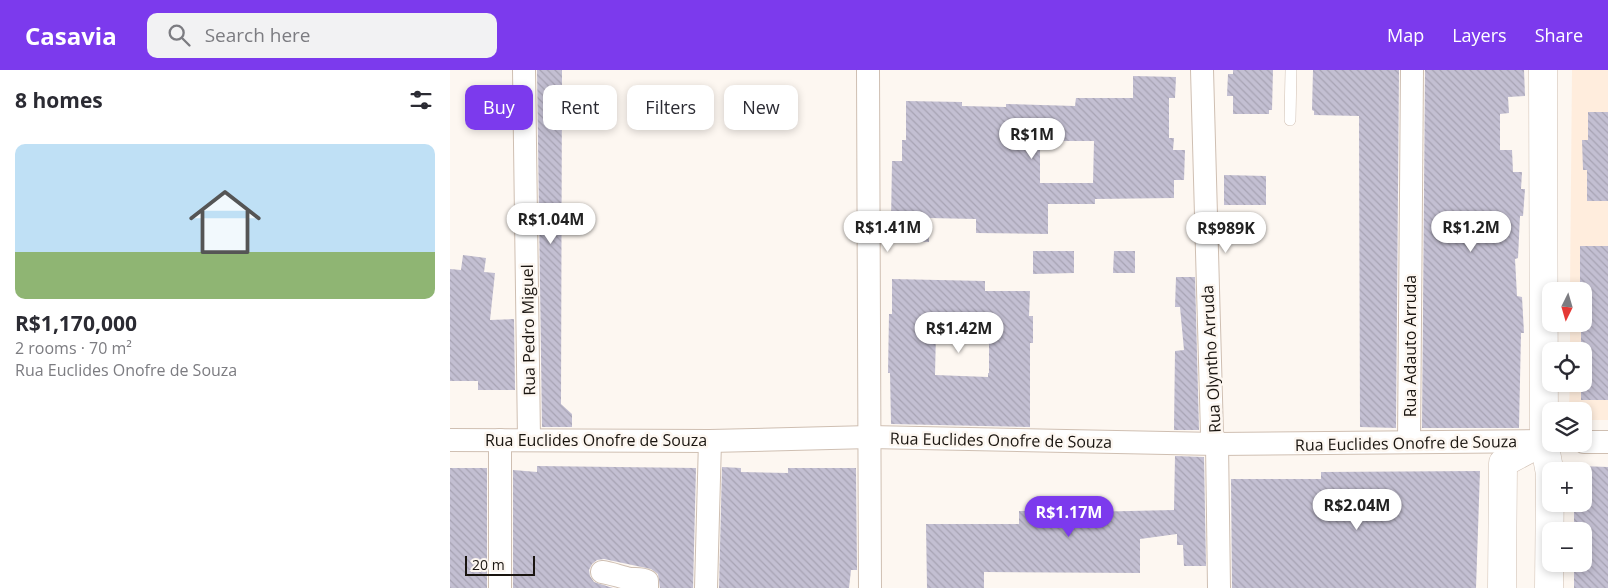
<!DOCTYPE html>
<html lang="en">
<head>
<meta charset="utf-8">
<style>
  :root { --surface:#fff; --page:#f2f2f3; --text:#2b2b33; --muted:#7c7c81; --accent:#7c3aed }
  body { margin:0; font-family:"Open Sans",sans-serif; background:var(--page); color:var(--text); height:100vh; display:flex; flex-direction:column; font-size:19px; white-space:nowrap }
  * { box-sizing:border-box; margin:0 }
  p { font-size:16px; color:var(--muted) }
  .icon { flex:none; width:28px; height:28px; fill:none; stroke:currentColor; stroke-width:2; stroke-linecap:round; stroke-linejoin:round }
  .map { position:relative; flex:1; overflow:hidden }
  .panel { display:flex; flex-direction:column; background:var(--surface); width:450px }
  .panel>* { flex:none }
  .guide { position:absolute; left:15px; top:15px; width:475px; height:45px; display:flex; gap:10px }
  .needle { width:32px; rotate:185deg }
  .controls { position:absolute; left:1092px; top:212px; display:grid; gap:10px }
  .controls a { display:grid; place-items:center; width:50px; height:50px; border-radius:10px; background:var(--surface); box-shadow:0 2px 8px #0003; font-size:25px }
  .scale { position:absolute; left:15px; bottom:12px; width:70px; box-sizing:border-box; padding-left:5px; border:2px solid #1a1510; border-top:0; font-size:14px; line-height:18px; white-space:nowrap; color:#1a1510; -webkit-text-stroke:4px #fdf7f1; paint-order:stroke }
  .price { position:absolute; translate:-50% -42px; padding:0 11px; border-radius:18px; background:#fff; color:#222; font-size:16px; line-height:32px; filter:drop-shadow(0 1px 2px #0008) }
  .price::after { content:''; position:absolute; left:50%; top:30px; width:15px; height:11px; margin-left:-8px; background:inherit; clip-path:polygon(0 0,100% 0,50% 100%) }
  .price.active { background:var(--accent); color:#fff }
  ul { padding:0; list-style:none }
  li { display:grid; align-content:center; gap:10px; height:265px; padding:0 15px }
  li span { display:grid; place-items:center; height:155px; border-radius:10px; color:#555 }
  li>.icon { margin-inline-start:auto }
  span .icon { width:90px; height:90px; fill:#fffc; stroke-width:1 }
  li b { font-size:21px }
  h2 { display:flex; justify-content:space-between; align-items:center; height:60px; padding:0 15px; font-size:21px }
  .tag { padding:0 18px; border-radius:10px; background:var(--surface); box-shadow:0 2px 8px #0003; font-size:18px; line-height:45px }
  .tag.active { background:var(--accent); color:#fff }
  header { display:flex; align-items:center; gap:30px; box-sizing:border-box; height:70px; padding:0 25px; background:var(--accent); color:#fff }
  header strong { font-size:24px }
  nav { display:flex; gap:28px; margin-inline-start:auto; font-size:18px }
  .search { width:350px; height:45px; background:var(--page); display:flex; align-items:center; gap:12px; box-sizing:border-box; padding:0 18px; border-radius:10px; color:var(--muted); font-size:19px }
  main { display:flex; flex:1; min-height:0 }
  .map>svg:first-child { display:block }
  .built { fill:#ffeddd }
  .building { fill:url(#building-back-hatch); fill-rule:evenodd }
  .lines { fill:none; stroke-linecap:round; stroke-linejoin:round }
  .service-casing { stroke:#cfbfb2; stroke-width:12 }
  .minor-casing { stroke:#cfbfb2; stroke-width:24 }
  .tertiary-casing { stroke:#cfbfb2; stroke-width:29 }
  .service { stroke:#fff; stroke-width:11 }
  .minor { stroke:#fff; stroke-width:22 }
  .tertiary { stroke:#fff; stroke-width:28 }
  .labels { text-anchor:middle; stroke-width:5; stroke-linejoin:round; paint-order:stroke }
  .street-label { font-size:16px; fill:#1a1510; stroke:#fdf7f1 }
</style>
</head>
<body>
<header>
<strong>Casavia</strong>
<div class="search"><svg class="icon" aria-label="search" viewBox="0 0 24 24"><circle cx="10" cy="10" r="6"/><path d="M15 15l6 6"/></svg>Search here</div>
<nav><a>Map</a><a>Layers</a><a>Share</a></nav>
</header>
<main>
<section class="panel">
<h2>8 homes<svg class="icon" aria-label="filters" viewBox="0 0 24 24"><path d="M4 7h16M4 17h16"/><circle cx="9" cy="7" r="2"/><circle cx="15" cy="17" r="2"/></svg></h2>
<ul>
<li><span style="background:linear-gradient(#bfe0f5 70%,#8fb573 0)"><svg class="icon" aria-label="home" viewBox="0 0 24 24"><path d="M3 11l9-7 9 7M6 9v11h12V9"/></svg></span><div><b>R$1,170,000</b><p>2 rooms · 70 m²</p><p>Rua Euclides Onofre de Souza</p></div></li>
</ul>
</section>
<div class="map">
<svg width="1158" height="518" viewBox="0 0 1158 518">
  <defs>
    <pattern id="building-back-hatch" width="6" height="6" patternUnits="userSpaceOnUse" patternTransform="scale(1.25)"><rect width="6" height="6" fill="#c3bfd2"/><path d="M-1 5l2 2M0 0l6 6M5-1l2 2" fill="none" stroke="#a7a3b3"/></pattern>
  </defs>
  <rect width="100%" height="100%" fill="#fdf7f1"/>
  <!-- built -->
  <polygon class="built" points="1122,0 1158,0 1158,350 1134,350 1134,341 1125,341 1119,336 1120,314 1134,314 1134,281 1120,281 1120,254 1134,254 1134,221 1120,221"/>
  <!-- building -->
  <g class="building">
    <polygon points="87,0 112,0 111,334 122,344 122,357 92,357"/>
    <polygon points="783,0 823,0 822,40 819,40 819,44 783,44 783,26 777,26 778,4 783,4"/>
    <polygon points="863,0 949,0 946,358 910,357 909,46 864,45 864,41 862,40"/>
    <polygon points="975,0 1074,0 1075,26 1058,27 1059,43 1050,44 1050,80 1062,80 1063,102 1072,102 1071,119 1075,119 1073,146 1070,146 1068,188 1065,189 1067,226 1072,227 1074,263 1071,263 1069,358 972,358"/>
    <path d="M683,6L726,7L725,28H719V68H724L723,80H735L734,110H724V128L645,129V134H598V164L526,163V149L479,148V172L447,171V152H441L442,91H452V70H456V31L512,32V36L556,37V34L625,36L626,28H683ZM607,71H644L643,113H590V73H607Z"/>
    <polygon points="1138,42 1158,42 1158,131 1137,131 1137,100 1133,100 1132,70 1138,70"/>
    <polygon points="774,105 816,106 816,135 774,135"/>
    <polygon points="1130,176 1158,176 1158,330 1131,330 1131,314 1134,314 1134,281 1131,281 1131,254 1134,254 1134,221 1130,221"/>
    <polygon points="583,181 624,181 624,203 583,204"/>
    <polygon points="664,181 685,181 685,203 663,203"/>
    <polygon points="13,185 36,188 34,202 45,203 40,250 64,249 65,320 28,320 28,311 0,311 0,199 11,200"/>
    <polygon points="726,207 745,207 749,360 724,360 725,281 734,280 730,237 725,237"/>
    <path d="M442,209L535,211V221H580L579,246H583V273H580V357L441,354L440,303H438L439,244H442ZM486,261L539,263V303H538V307L485,305Z"/>
    <polygon points="725,386 754,387 756,496 734,496 733,475 727,475 727,464 690,469 690,503 534,502 534,518 477,518 476,454 569,454 569,441 594,441 594,435 634,435 635,442 724,440"/>
    <polygon points="87,396 246,398 243,518 210,518 208,504 201,499 154,489 147,490 142,494 139,500 140,506 144,512 163,518 63,518 63,400 87,402"/>
    <polygon points="1130,396 1158,397 1158,518 1124,518 1124,494 1134,494 1134,461 1124,461 1124,439 1130,439 1130,434 1134,434 1134,401 1130,401"/>
    <polygon points="272,397 291,398 291,402 338,403 338,398 406,398 407,500 401,500 399,518 269,518"/>
    <rect x="0" y="398" width="37" height="120"/>
    <polygon points="1030,401 1026,518 782,518 781,409 871,409 871,402"/>
  </g>
  <g class="lines">
    <defs>
      <polyline id="service" points="840,50 841,0"/>
      <g id="minor">
        <polyline points="74,0 79,369"/>
        <polyline points="418,0 420,518"/>
        <polyline points="752,0 762,364 767,374 769,518"/>
        <polyline points="0,370 260,371 420,367 767,374 1094,371"/>
        <polyline points="50,370 50,518"/>
        <polyline points="959,372 962,0"/>
        <polyline points="1134,372 1158,372"/>
        <path d="M152,502C160,503 168,506 176,508C183,510 190,508 197,511V518"/>
        <polyline points="256,518 260,371"/>
      </g>
      <g id="tertiary">
        <polyline points="1093,0 1094,371 1100,404 1099,518"/>
        <polyline points="1052,518 1053,393 1094,371"/>
      </g>
    </defs>
    <!-- service casing -->
    <use href="#service" class="service-casing"/>
    <!-- minor casing -->
    <use href="#minor" class="minor-casing"/>
    <!-- tertiary casing -->
    <use href="#tertiary" class="tertiary-casing"/>
    <!-- service -->
    <use href="#service" class="service"/>
    <!-- minor -->
    <use href="#minor" class="minor"/>
    <!-- tertiary -->
    <use href="#tertiary" class="tertiary"/>
  </g>
  <g class="labels">
    <!-- street labels -->
    <g class="street-label">
      <text transform="translate(78 260) rotate(-91)" y="6">Rua Pedro Miguel</text>
      <text transform="translate(960 276) rotate(-90)" y="6">Rua Adauto Arruda</text>
      <text transform="translate(761 289) rotate(-93)" y="6">Rua Olyntho Arruda</text>
      <text x="146" y="376">Rua Euclides Onofre de Souza</text>
      <text transform="translate(551 370) rotate(1)" y="6">Rua Euclides Onofre de Souza</text>
      <text transform="translate(956 373) rotate(-1)" y="6">Rua Euclides Onofre de Souza</text>
    </g>
  </g>
</svg>
<div class="controls">
<a><svg class="needle" viewBox="-14 -14 28 28"><path d="M0-13l5 13h-10z" fill="#e53935"/><path d="M0 13l5-13h-10z" fill="#7c7c81"/></svg></a>
<a><svg class="icon" aria-label="locate" viewBox="0 0 24 24"><circle cx="12" cy="12" r="6"/><path d="M12 2v4M12 18v4M2 12h4M18 12h4"/></svg></a>
<a><svg class="icon" aria-label="layers" viewBox="0 0 24 24"><path d="M12 4l9 5-9 5-9-5zM3 14l9 5 9-5"/></svg></a>
<a>+</a>
<a>−</a>
</div>
<div class="scale">20 m</div>
<b class="price" style="left:582px;top:90px">R$1M</b>
<b class="price" style="left:101px;top:175px">R$1.04M</b>
<b class="price" style="left:438px;top:183px">R$1.41M</b>
<b class="price" style="left:1021px;top:183px">R$1.2M</b>
<b class="price" style="left:776px;top:184px">R$989K</b>
<b class="price" style="left:509px;top:284px">R$1.42M</b>
<b class="price" style="left:907px;top:461px">R$2.04M</b>
<b class="price active" style="left:619px;top:468px">R$1.17M</b>
<div class="guide">
<a class="tag active">Buy</a>
<a class="tag">Rent</a>
<a class="tag">Filters</a>
<a class="tag">New</a>
</div>
</div>
</main>
</body>
</html>
